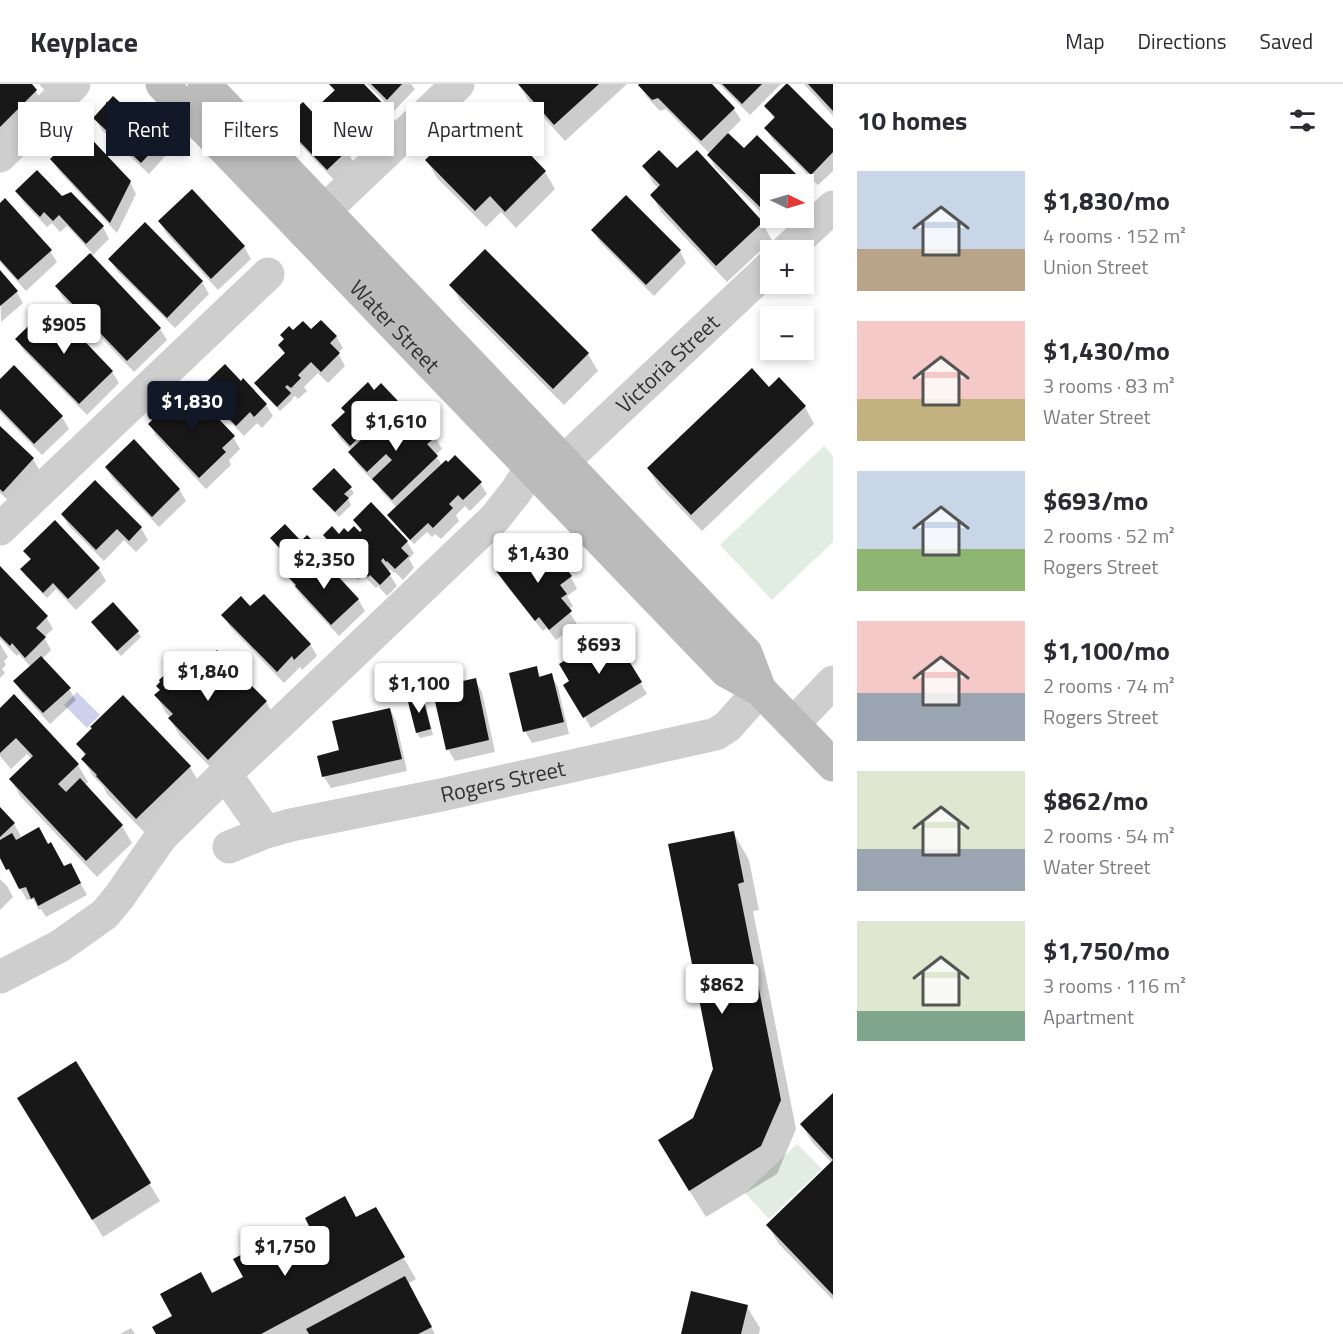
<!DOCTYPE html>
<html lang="en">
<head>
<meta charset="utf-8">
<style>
  :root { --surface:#fff; --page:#f2f2f3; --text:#2b2b33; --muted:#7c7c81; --line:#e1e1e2; --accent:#111827 }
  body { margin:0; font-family:"Titillium Web",sans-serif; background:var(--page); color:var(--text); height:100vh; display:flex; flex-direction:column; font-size:22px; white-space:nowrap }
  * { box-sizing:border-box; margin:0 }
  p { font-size:20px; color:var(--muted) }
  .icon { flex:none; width:33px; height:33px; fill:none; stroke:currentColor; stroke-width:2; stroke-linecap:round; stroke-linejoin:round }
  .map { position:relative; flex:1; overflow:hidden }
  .panel { display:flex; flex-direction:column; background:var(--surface); width:510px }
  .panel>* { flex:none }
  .top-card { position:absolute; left:18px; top:18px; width:570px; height:54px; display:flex; gap:12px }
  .needle { width:39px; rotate:95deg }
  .fabs { position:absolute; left:760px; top:90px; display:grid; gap:12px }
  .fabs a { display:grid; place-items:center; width:54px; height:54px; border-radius:0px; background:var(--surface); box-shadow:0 3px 9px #0003; font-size:30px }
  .price { position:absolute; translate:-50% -51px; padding:0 14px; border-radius:6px; background:#fff; color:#222; font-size:20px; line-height:39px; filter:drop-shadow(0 2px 3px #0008) }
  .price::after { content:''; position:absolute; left:50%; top:36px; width:18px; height:14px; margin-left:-9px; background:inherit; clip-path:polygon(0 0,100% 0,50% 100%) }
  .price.selected { background:var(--accent); color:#fff }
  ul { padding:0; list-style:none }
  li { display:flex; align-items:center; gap:18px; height:150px; padding:0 24px }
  li span { display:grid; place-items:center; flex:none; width:168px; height:120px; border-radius:0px; color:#555 }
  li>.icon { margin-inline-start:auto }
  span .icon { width:72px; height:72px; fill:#fffc; stroke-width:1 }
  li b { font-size:26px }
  h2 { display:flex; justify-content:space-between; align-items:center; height:72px; padding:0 24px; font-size:26px }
  .tag { padding:0 21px; border-radius:0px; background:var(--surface); box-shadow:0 3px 9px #0003; font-size:21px; line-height:54px }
  .tag.selected { background:var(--accent); color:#fff }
  header { display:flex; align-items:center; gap:36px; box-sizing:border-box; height:84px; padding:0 30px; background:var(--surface); border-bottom:2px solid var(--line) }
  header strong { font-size:28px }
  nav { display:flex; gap:33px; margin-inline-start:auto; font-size:21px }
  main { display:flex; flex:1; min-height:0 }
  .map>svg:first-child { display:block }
  .green { fill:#e0ede0 }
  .water { fill:#cdd1ec }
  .shadow { fill:#0003 }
  .building { fill:#181818 }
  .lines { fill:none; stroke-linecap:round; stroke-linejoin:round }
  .street { stroke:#cecece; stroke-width:33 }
  .secondary { stroke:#bbb; stroke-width:33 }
  .labels { text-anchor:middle; stroke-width:6; stroke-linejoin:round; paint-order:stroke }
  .street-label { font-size:22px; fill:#313131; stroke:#fff }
</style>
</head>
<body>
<header>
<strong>Keyplace</strong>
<nav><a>Map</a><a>Directions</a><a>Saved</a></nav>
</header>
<main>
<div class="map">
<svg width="833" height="1250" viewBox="0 0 833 1250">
  <rect width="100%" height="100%" fill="#fff"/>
  <!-- green -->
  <g class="green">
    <polygon points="824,362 833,372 833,458 772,516 720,461"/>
    <polygon points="797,1060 822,1085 769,1135 745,1109"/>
  </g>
  <!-- water -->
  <polygon class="water" points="77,608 100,631 87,644 64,621"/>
  <!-- shadow -->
  <g class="shadow">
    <polygon points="0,0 30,0 39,12 0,61"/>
    <polygon points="39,0 61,0 49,11"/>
    <polygon points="329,0 362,0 392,31 399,43 368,74 328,33 321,21 335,8"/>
    <polygon points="367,0 411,0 415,5 394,27"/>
    <polygon points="519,0 627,0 565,57 528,16"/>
    <polygon points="641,0 709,0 734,25 741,36 727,50 744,66 757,53 804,100 771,100 771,134 786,134 776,143 715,83 709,71 710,70 666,25 660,27 647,13 640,1"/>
    <polygon points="719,0 781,0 750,31"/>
    <polygon points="804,0 833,0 833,32"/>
    <polygon points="303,20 347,67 354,79 335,97 290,50 283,39"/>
    <polygon points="766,22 833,47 833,87 818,101 773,56 766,45 775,36"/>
    <polygon points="491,32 545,88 555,105 516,144 501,128 486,143 437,94 427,77 478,44"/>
    <polygon points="95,34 161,58 167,70 149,90 102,46"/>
    <polygon points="52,76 130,98 136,110 117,149 59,87"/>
    <polygon points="644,83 677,87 762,139 772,156 727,198 661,128 652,111 658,104 654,100"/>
    <polygon points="804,101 809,110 804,115"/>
    <polygon points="17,107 62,114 103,143 109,155 91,173 160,245 167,256 134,288 63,214 56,202 92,169 67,142 60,148 52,139 47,143 24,119"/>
    <polygon points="0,121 50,167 57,178 26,207 0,178"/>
    <polygon points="160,138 244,163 251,175 218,206 166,149"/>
    <polygon points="593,146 680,167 686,179 654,212 600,158"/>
    <polygon points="110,175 202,198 209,210 175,244 117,187"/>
    <polygon points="0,188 16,207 23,219 1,238"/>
    <polygon points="451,201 588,270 598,287 564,321 461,218"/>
    <polygon points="311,247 336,252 343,264 338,269 345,282 328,299 318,289 304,303 307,307 298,315 295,312 292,314 293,315 280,327 259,305 256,299 285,270 280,262 285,257 282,251 293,248"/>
    <polygon points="17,255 112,288 119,299 87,331 24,267"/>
    <polygon points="0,297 62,333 69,345 42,371 0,328"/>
    <polygon points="202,304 266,321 273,332 262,344 257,339 244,352 209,316"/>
    <polygon points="769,305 805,323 814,340 702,447 658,401 648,384"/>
    <polygon points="374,308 396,317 403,329 397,335 403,341 413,332 421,339 424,345 435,353 442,365 435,371 442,381 480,399 487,410 470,427 465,422 456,431 459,437 441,455 435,450 432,453 427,448 414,460 393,437 397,424 381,407 376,398 375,399 357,380 350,368 352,367 339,353 333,342"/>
    <polygon points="150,340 233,353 240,365 229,376 231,381 206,405 156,352"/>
    <polygon points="0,344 33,375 40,387 10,418 0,409"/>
    <polygon points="106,384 179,405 186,417 159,443 113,395"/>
    <polygon points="350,404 354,409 348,415 351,421 339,433 317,410 314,405"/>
    <polygon points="62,430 141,444 148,456 136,468 124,456 104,477 69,442"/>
    <polygon points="355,436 407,458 414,469 409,475 414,484 403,496 395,488 394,489 390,485 388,488 397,502 387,512 378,502 376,504 363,491 358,496 336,475 330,463 331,462 325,451 359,450 362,449"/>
    <polygon points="272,454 313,460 317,466 301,481 307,489 358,515 365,527 339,552 303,514 296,505 289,493 299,484 275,460"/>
    <polygon points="25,467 99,485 106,497 76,526 56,505 47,514 25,491 22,485 31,477"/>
    <polygon points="532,474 571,493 577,505 567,512 573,522 568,526 577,540 556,556 547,544 543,547 504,499 498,487"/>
    <polygon points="0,485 46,533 53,545 44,553 51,566 42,575 69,605 76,616 50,640 22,609 15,597 31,583 19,570 17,572 0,555"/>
    <polygon points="113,520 138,548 141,553 121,572 96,544 93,539"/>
    <polygon points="250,524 310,560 317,572 302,586 300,583 284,599 230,543 223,531"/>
    <polygon points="611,550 647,610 591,644 566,601"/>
    <polygon points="0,560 8,573 4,577 6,581 2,585 5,589 0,594"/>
    <polygon points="207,578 232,584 239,596 266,618 276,635 219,692 180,652 170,635 171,634 166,629 156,611 180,594"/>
    <polygon points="536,584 541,593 551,591 558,603 569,650 532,659 525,647"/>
    <polygon points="475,596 482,608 495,668 455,677 448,665"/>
    <polygon points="422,612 425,618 433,651 420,654 417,649"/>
    <polygon points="390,625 396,637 407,687 331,704 324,693 341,668"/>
    <polygon points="0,626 78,681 88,698 84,702 122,742 132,759 97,793 20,712 11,695 32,675 27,670 11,685 0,672"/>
    <polygon points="78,660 190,683 200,700 147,751 107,710 103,702 93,692 83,675 85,672"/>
    <polygon points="0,725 14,740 21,752 16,756 48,761 64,784 77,793 87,811 46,833 41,825 39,826 33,815 27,816 0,771"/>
    <polygon points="733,748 749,776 759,826 753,827 796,1045 777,1090 706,1133 675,1084 715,985"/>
    <polygon points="0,795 7,802 13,813 0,826"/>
    <polygon points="75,979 160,1117 103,1153 29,1032"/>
    <polygon points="833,1011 833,1216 778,1159 768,1141 832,1079 812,1058 802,1040"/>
    <polygon points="375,1125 416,1195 408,1200 435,1250 157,1250 213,1211 284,1175"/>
    <polygon points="747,1223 760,1244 759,1250 682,1250"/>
    <polygon points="131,1244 135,1250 120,1250"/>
  </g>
  <!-- building -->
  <g class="building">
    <polygon points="0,0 32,0 37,6 0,43"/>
    <polygon points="329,0 364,0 393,30 361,63 319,21 335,6"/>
    <polygon points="371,0 402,0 387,16"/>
    <polygon points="518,0 599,0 554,41"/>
    <polygon points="639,0 712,0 735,24 701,57 658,14 652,16 638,1"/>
    <polygon points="722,0 762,0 742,20"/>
    <polygon points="786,0 788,0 833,45 833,68 811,91 764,44 775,33 764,22"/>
    <polygon points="808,0 833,0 833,27"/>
    <polygon points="113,12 162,57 141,79 93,34"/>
    <polygon points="303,18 348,66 327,86 281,38"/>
    <polygon points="491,30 546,87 505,128 490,112 475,127 425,76 470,33 478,42"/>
    <polygon points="82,45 131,97 110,139 50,75"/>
    <polygon points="728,49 744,64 757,51 803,97 800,100 771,100 771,130 769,132 707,71"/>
    <polygon points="659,66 677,84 697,66 763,138 716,182 650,111 660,101 642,82"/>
    <polygon points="37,86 62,112 71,108 104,142 86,160 59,131 53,137 44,128 40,133 15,107"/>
    <polygon points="192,105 245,162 211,195 158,137"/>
    <polygon points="626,111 681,166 646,201 591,146"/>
    <polygon points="5,114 52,166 18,196 0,176 0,119"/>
    <polygon points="145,138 203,197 167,234 108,175"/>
    <polygon points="485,165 589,269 553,305 449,201"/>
    <polygon points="90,169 161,244 127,277 55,202"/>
    <polygon points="0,186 18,207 0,222"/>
    <polygon points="50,221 113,287 79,320 15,255"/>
    <polygon points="321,236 337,252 330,259 340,269 321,288 311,278 298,291 301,294 291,304 287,301 285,303 291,309 277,323 254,299 285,269 278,261 284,255 280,251 289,242 293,246 303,237 311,245"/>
    <polygon points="225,280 241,297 243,294 267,320 254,333 250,328 236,342 200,304"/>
    <polygon points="14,281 63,332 34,360 0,325 0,295"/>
    <polygon points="752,284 769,303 779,293 806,322 691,431 647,384"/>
    <polygon points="368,298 374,306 381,299 398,317 350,362 331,341 345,328 341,324"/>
    <polygon points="185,305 197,315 198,313 235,352 222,364 226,368 199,394 148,340"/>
    <polygon points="392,327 403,339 413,330 422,338 413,347 417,350 426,342 436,353 427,360 438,372 392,416 372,395 392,376 386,370 367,388 348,368"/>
    <polygon points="0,342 34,374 3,408 0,405"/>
    <polygon points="134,355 180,405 152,433 105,383"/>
    <polygon points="455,371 482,398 463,416 458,411 449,420 453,424 433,444 428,439 410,456 387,431 446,376 448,378"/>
    <polygon points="334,384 352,403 344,410 349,414 335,428 312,405"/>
    <polygon points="95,396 142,443 129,457 117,445 96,466 61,430"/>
    <polygon points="371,418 408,457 401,464 409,472 395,485 387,477 386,478 383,474 381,477 391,490 380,501 370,491 368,493 356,480 350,486 328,463 331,460 323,451 332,442 339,450 344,444 348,448 354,442 360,448 362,446 353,436"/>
    <polygon points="55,436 100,484 68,515 53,499 43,509 20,485 31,475 23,467"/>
    <polygon points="285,440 301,457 307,451 315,459 294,479 270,454"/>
    <polygon points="547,460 572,492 560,501 567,510 561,514 572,527 549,546 539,533 535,537 496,487 525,463 532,471"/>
    <polygon points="323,476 359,515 331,541 295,502 296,501 288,493 302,480 307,486 316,478 318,480"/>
    <polygon points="0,482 48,532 36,544 46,553 25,574 12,559 10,562 0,552"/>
    <polygon points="264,510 311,560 294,576 292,572 277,588 221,531 241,512 250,522"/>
    <polygon points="113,518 139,547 117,567 91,538"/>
    <polygon points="611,548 642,598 583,634 563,601 569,597 559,580"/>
    <polygon points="217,566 233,583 222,593 230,602 241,591 267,617 208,676 168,634 173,630 154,611 160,606 156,602 160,598 159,596 172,584 180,592 185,586 182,583 198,567 207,576"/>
    <polygon points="41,572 71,604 43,629 13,597"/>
    <polygon points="537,582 539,593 552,589 564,638 523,648 509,589"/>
    <polygon points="476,594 489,656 446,666 432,604"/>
    <polygon points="14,610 79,680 58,700 66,708 80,694 123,741 86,777 9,695 33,672 16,654 0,669 0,624"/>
    <polygon points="422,610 431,645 416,649 407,614"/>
    <polygon points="123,611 191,682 136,735 96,692 97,691 81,675 86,670 76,660 92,644 90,643"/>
    <polygon points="390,624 402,675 322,693 317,672 339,666 332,637"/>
    <polygon points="0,723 15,739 0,753"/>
    <polygon points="39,743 48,760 51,758 64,782 71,779 81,799 38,822 34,813 31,815 26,803 19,805 9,785 6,786 0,774 0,756 12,749 16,756"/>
    <polygon points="734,747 744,798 738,800 781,1016 761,1062 689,1107 658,1056 693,1034 713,985 668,760"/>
    <polygon points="76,977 151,1099 92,1136 17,1014"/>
    <polygon points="833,1009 833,1076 800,1040"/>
    <polygon points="833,1076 833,1211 766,1141"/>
    <polygon points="345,1112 356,1133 376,1123 405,1173 261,1250 156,1250 152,1243 172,1232 160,1210 201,1188 212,1209 243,1193 233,1175 273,1154 284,1173 316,1156 305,1134"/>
    <polygon points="405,1192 432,1243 418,1250 309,1250 306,1245"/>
    <polygon points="691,1207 748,1221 741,1250 681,1250"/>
  </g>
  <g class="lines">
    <!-- street -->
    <g class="street">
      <polyline points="0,72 74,0"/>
      <polyline points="325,126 458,0"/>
      <polyline points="787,166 833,123"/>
      <path id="s1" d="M564,377L771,182"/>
      <polyline points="0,445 268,190"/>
      <polyline points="793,640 833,598"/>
      <polyline points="225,690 266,748"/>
      <path id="s2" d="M229,763L266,748L291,741L441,711L716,650L728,642L760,606"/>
      <polyline points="0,893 60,862 105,830 119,813 161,753 225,690 279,640 495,434 517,406 530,385"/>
    </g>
    <!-- secondary -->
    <g class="secondary">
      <path id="s3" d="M162,0C351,195 537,392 726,587L760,606L833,681"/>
      <polyline points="204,0 746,569 760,606"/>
    </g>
  </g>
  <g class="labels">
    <!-- street labels -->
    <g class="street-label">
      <text dy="8" stroke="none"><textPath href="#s3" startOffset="336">Water Street</textPath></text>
      <text dy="8" stroke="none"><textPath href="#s1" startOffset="142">Victoria Street</textPath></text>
      <text dy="8" stroke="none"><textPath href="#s2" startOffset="282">Rogers Street</textPath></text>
    </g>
  </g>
</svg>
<div class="fabs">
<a><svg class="needle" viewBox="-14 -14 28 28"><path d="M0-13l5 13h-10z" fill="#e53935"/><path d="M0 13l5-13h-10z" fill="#7c7c81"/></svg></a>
<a>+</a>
<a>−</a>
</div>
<b class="price" style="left:64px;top:271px">$905</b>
<b class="price selected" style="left:192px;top:348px">$1,830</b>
<b class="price" style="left:396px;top:368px">$1,610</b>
<b class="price" style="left:538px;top:500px">$1,430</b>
<b class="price" style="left:324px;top:506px">$2,350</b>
<b class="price" style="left:599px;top:591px">$693</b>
<b class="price" style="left:208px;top:618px">$1,840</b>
<b class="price" style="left:419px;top:630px">$1,100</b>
<b class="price" style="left:722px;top:931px">$862</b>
<b class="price" style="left:285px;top:1193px">$1,750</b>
<div class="top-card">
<a class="tag">Buy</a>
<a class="tag selected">Rent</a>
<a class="tag">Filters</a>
<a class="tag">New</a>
<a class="tag">Apartment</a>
</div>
</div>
<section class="panel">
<h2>10 homes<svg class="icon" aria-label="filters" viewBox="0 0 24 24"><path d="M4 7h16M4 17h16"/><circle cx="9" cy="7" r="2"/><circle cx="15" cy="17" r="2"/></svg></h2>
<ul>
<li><span style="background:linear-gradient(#c9d6e8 65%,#b9a48a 0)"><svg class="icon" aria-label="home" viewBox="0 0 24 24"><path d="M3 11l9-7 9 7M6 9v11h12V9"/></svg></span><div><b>$1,830/mo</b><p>4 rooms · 152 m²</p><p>Union Street</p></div></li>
<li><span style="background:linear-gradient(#f6c9c9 65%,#c2b280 0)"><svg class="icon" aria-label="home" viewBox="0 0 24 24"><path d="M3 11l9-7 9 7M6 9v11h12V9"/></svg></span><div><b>$1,430/mo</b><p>3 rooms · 83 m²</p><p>Water Street</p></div></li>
<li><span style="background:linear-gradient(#c9d6e8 65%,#8fb573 0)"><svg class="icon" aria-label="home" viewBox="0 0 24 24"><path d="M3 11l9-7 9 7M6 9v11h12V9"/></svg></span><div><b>$693/mo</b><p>2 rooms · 52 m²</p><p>Rogers Street</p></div></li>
<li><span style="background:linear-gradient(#f6c9c9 60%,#9aa5b1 0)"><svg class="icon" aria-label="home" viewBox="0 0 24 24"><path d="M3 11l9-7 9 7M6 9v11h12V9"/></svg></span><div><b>$1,100/mo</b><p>2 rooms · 74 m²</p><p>Rogers Street</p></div></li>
<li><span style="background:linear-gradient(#dfe7d0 65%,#9aa5b1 0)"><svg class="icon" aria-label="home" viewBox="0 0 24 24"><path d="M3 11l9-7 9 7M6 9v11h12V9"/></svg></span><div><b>$862/mo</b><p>2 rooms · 54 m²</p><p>Water Street</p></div></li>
<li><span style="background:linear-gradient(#dfe7d0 75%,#7fa58c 0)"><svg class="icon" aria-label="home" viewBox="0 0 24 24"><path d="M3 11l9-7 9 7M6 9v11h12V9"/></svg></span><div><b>$1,750/mo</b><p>3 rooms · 116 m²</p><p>Apartment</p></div></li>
</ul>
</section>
</main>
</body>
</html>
